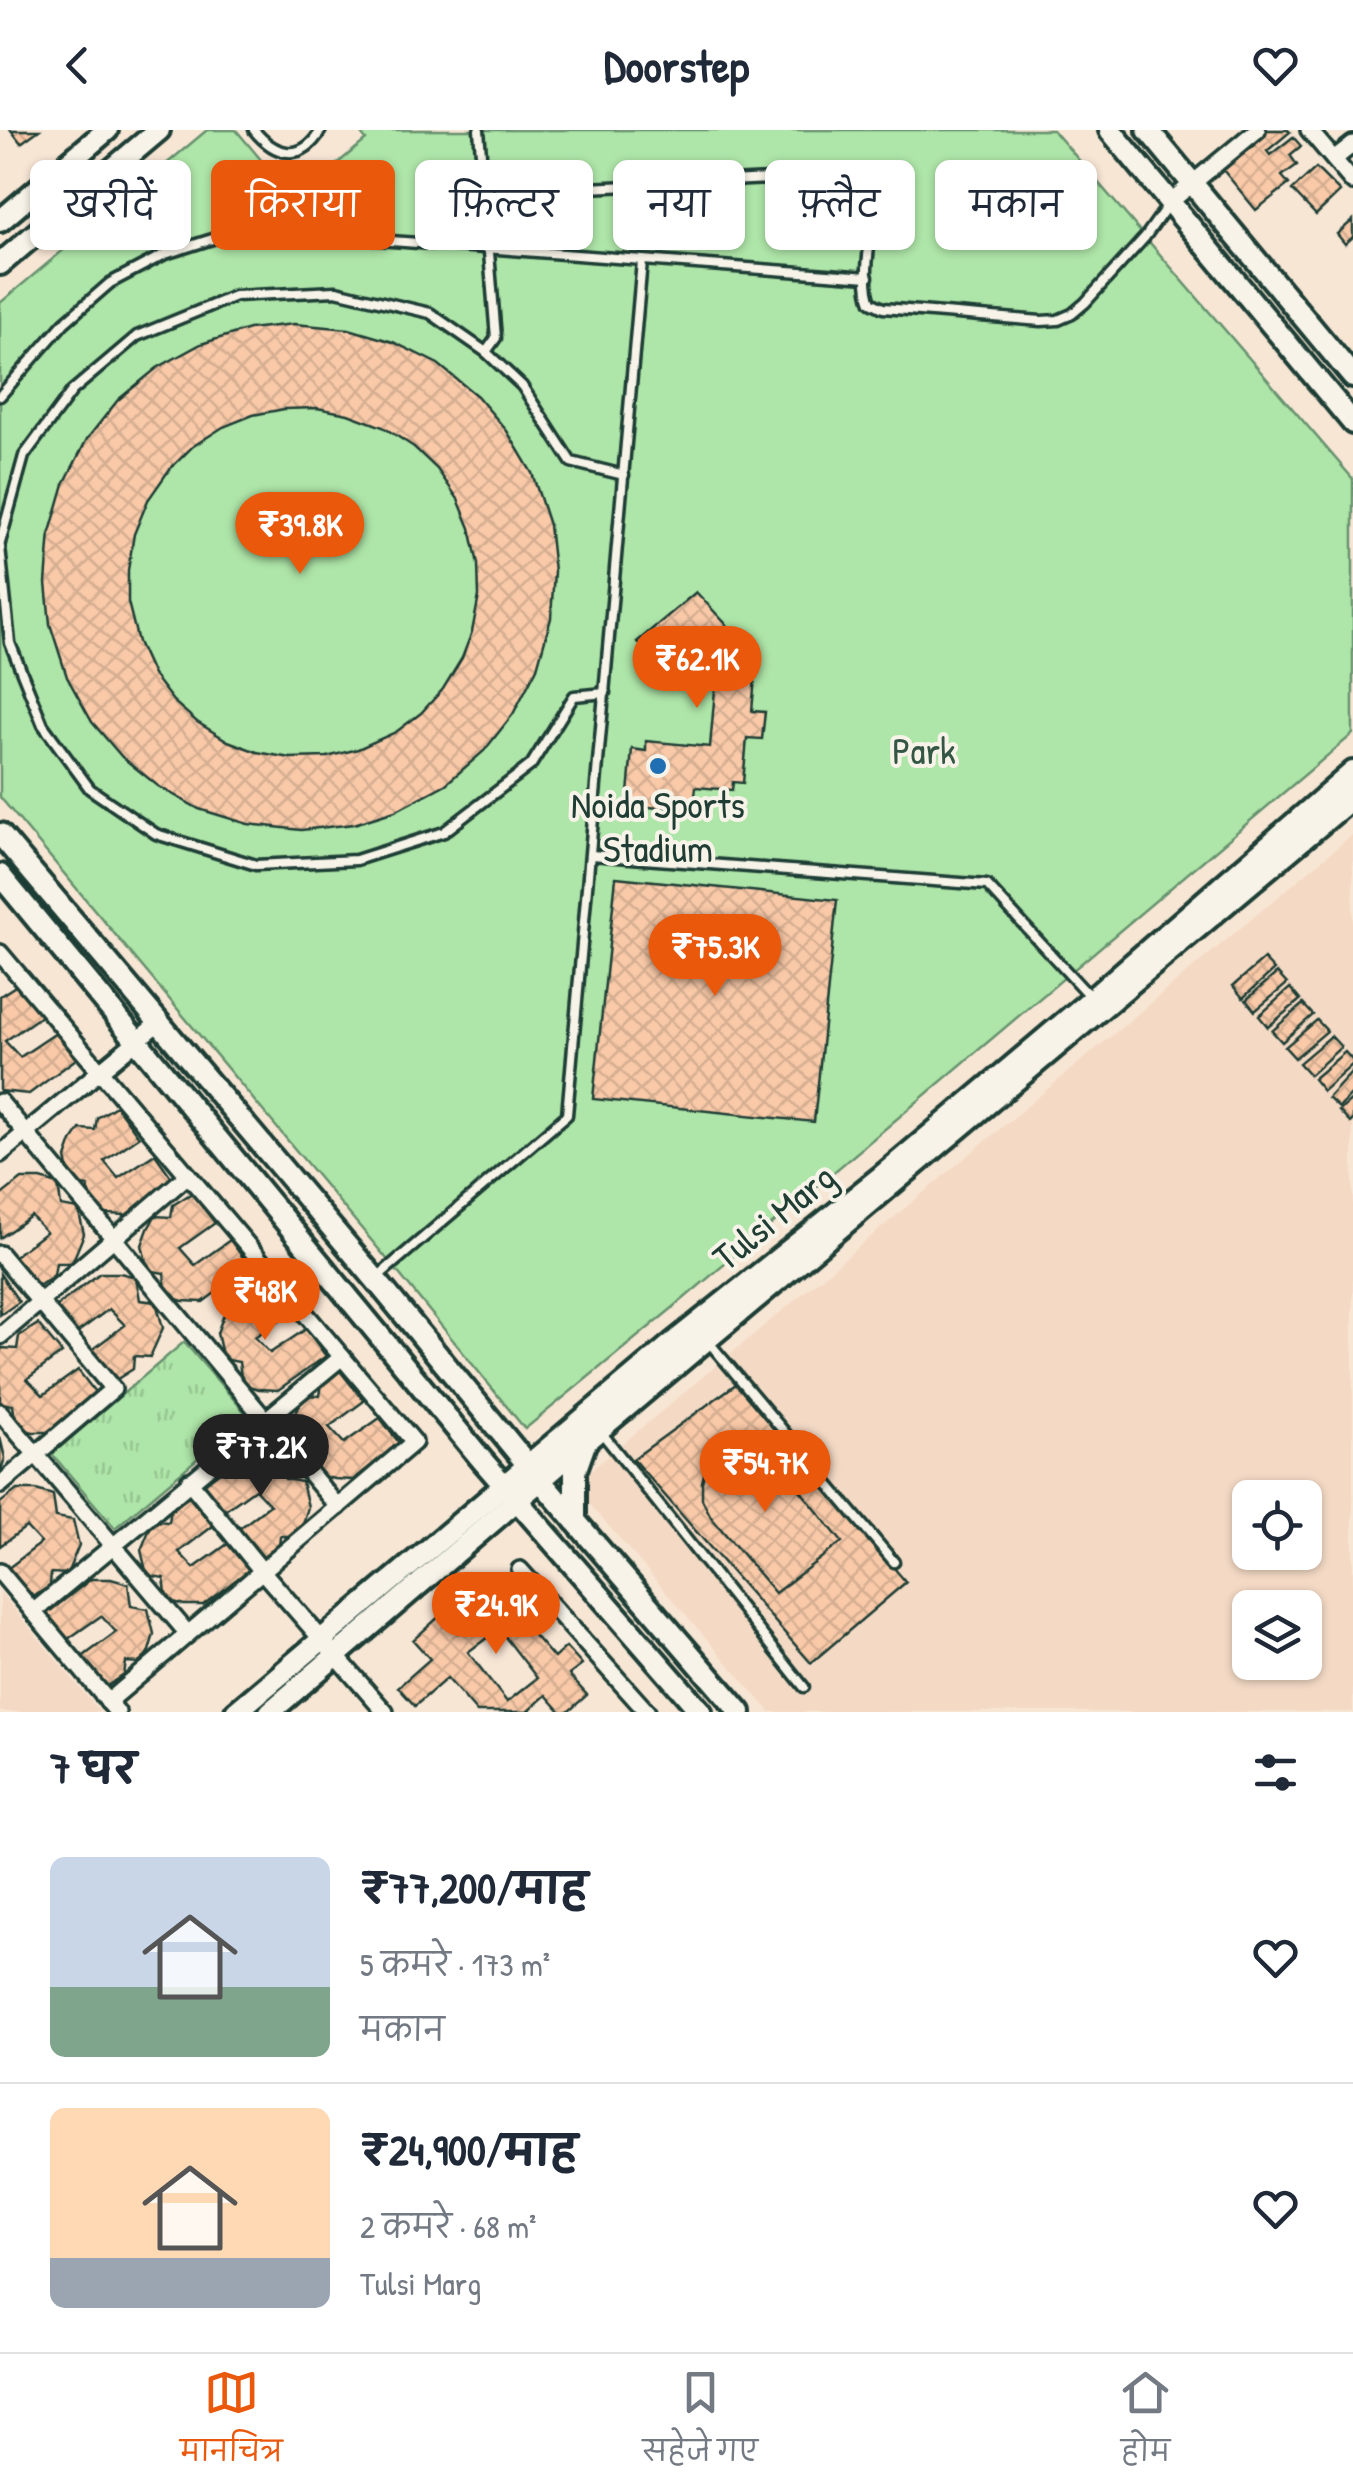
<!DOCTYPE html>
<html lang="hi">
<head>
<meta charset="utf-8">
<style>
  :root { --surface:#fff; --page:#f6f6f7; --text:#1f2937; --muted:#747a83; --line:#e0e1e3; --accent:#ea580c }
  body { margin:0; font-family:"Patrick Hand","Playpen Sans Deva",sans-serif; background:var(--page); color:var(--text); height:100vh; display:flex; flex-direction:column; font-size:38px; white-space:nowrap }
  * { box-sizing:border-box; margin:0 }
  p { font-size:32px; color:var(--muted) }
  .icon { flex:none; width:55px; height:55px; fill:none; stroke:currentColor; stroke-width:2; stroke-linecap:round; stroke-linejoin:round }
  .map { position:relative; height:1582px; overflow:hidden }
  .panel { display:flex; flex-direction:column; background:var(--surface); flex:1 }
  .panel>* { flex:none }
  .hud { position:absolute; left:30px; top:30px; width:1295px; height:90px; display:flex; gap:20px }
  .tools { position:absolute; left:1232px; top:1350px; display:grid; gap:20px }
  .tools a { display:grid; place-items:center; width:90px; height:90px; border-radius:15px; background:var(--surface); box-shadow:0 2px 8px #0004; font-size:50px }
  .price { position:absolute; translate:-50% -85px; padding:0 22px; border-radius:35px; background:var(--accent); color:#fff; font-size:32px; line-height:65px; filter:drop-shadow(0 2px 5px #0008) }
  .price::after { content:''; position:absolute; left:50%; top:60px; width:30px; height:22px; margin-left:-15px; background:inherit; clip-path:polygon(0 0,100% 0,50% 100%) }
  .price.selected { background:#222; color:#fff }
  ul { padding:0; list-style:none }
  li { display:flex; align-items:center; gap:30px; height:250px; padding:0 50px }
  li+li { border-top:2px solid var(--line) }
  li span { display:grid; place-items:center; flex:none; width:280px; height:200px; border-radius:15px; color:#555 }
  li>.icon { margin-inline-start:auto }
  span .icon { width:120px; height:120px; fill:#fffc; stroke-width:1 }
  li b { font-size:42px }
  h2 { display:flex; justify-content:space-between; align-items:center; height:120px; padding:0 50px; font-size:42px }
  .pill { padding:0 35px; border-radius:15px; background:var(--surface); box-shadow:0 2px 8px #0004; font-size:35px; line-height:90px }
  .pill.selected { background:var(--accent); color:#fff }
  header { display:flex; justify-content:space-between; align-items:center; height:130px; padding:0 50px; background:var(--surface); font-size:45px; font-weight:700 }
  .tab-bar { display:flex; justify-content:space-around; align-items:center; height:140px; border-top:2px solid var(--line); background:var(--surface); font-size:28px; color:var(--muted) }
  .tab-bar a { display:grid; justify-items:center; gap:5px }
  .tab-bar .selected { color:var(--accent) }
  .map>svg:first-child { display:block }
  .built { fill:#f4dac5; fill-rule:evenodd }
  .grass { fill:url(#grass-tufts); stroke:#66916e; stroke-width:2.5 }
  .pitch { fill:#aee5a8; stroke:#66916e; stroke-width:2.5 }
  .building { fill:url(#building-cross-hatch); stroke:#1f3d34; stroke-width:2.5; fill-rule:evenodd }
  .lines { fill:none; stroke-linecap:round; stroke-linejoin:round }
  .lane-casing { stroke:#1f3d34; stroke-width:15 }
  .street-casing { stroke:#1f3d34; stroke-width:22 }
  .secondary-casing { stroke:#1f3d34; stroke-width:28 }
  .lane { stroke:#f7f3e8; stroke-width:8 }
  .street { stroke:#f7f3e8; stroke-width:15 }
  .secondary { stroke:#f7f3e8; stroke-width:20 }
  .poi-dot { fill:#1f6fb2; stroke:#f7f3e8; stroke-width:4 }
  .labels { text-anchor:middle; stroke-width:8; stroke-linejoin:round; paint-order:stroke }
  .park-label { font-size:38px; fill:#345645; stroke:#f7f3e8 }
  .poi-label { font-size:38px; fill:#1f3d34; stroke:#f7f3e8 }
  .street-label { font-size:38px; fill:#1f3d34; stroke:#f7f3e8 }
</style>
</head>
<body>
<header><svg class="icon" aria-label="back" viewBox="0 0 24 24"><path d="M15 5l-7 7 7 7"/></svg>Doorstep<svg class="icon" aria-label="heart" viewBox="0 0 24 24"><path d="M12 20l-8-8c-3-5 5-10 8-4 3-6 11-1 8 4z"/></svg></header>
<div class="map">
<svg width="1353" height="1582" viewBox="0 0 1353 1582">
  <defs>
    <pattern id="grass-tufts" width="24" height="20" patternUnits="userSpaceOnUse" patternTransform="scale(2.5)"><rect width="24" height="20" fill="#aee5a8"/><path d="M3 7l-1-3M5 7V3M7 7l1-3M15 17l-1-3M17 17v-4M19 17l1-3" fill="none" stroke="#95c591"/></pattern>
    <pattern id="building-cross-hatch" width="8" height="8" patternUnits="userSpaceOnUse" patternTransform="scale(2.5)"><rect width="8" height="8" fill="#f9c9a8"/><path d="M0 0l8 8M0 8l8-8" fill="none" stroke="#d5ae91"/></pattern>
  </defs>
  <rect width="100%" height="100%" fill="#f8e6d5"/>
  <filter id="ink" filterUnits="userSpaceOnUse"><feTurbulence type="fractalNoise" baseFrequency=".01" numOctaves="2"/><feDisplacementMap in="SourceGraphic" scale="20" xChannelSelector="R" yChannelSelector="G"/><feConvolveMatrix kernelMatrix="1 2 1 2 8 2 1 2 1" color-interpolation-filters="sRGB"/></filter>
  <g filter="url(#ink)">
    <!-- built -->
    <g class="built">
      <path d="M1353,704V1582H770L573,1355ZM1250,1368H1305V1422H1250ZM1250,1478H1305V1532H1250Z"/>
      <polygon points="0,1462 100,1582 0,1582"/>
    </g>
    <!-- grass -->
    <polygon class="grass" points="184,1212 248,1286 115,1398 52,1324"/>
    <!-- pitch -->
    <polygon class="pitch" points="207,0 236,0 294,69 366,10 358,0 1053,0 1353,349 1353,604 675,1176 525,1299 392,1135 0,667 0,173"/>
    <!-- building -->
    <g class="building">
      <polygon points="11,0 39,0 21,13"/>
      <polygon points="1266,0 1288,0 1290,2 1267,21 1270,25 1293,7 1301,16 1290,25 1297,35 1282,46 1289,54 1256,80 1223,40 1255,15 1252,11"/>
      <polygon points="1316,38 1340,62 1316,85 1292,60"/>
      <polygon points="1353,90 1353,107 1345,114 1337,104"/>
      <path d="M294,194L349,199L393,212L438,234L477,266L507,301L532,343L549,395L554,441L551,488L537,538L513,584L484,621L446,654L395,681L354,694L301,700L248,694L199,679L158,656L122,627L92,592L67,547L50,494L46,453L50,402L64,354L87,309L118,270L157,238L201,214L249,199ZM317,278L348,284L383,297L414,317L437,339L458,369L470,398L478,434L479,466L472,502L462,528L443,559L421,583L396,602L358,619L327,627L290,628L257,622L228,611L197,592L173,571L153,545L138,512L128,472V440L134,404L148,370L169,340L192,317L223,297L253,285L284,279Z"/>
      <polygon points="696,462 738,507 720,523 744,525 743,535 756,536 752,581 765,582 762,609 747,608 743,653 733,652 732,660 696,657 693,681 627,675 632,619 646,621 646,611 710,617 716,548 705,535 677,559 637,512"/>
      <polygon points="616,747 837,770 814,992 593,969"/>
      <polygon points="1264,829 1274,840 1243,868 1233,856"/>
      <polygon points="1277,843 1287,854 1255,881 1246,870"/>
      <polygon points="17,855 41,886 5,911 20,927 56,903 76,929 29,964 0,961 0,866"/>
      <polygon points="1290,858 1300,870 1268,897 1259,886"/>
      <polygon points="1303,874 1313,885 1282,912 1272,901"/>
      <polygon points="1317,890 1327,901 1295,928 1285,917"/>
      <polygon points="1331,906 1341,917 1310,945 1299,933"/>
      <polygon points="1345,922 1353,931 1353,934 1323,961 1313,949"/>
      <polygon points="1353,941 1353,963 1339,978 1328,968"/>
      <polygon points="1353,969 1353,990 1350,993 1339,981"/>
      <polygon points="116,976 139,1007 104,1031 118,1048 155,1024 174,1051 126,1085 107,1084 90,1079 88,1056 71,1053 66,1028 72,1011 80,999 95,1000 97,988"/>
      <polygon points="22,1049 41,1049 58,1054 61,1076 78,1079 84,1104 72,1133 56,1133 54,1145 36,1158 12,1128 46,1102 31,1086 0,1108 0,1066"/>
      <polygon points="192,1063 215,1093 180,1118 195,1135 230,1110 250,1137 203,1172 183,1171 167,1166 164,1143 148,1140 142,1115 148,1099 155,1086 171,1087 173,1075"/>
      <polygon points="100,1143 120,1143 136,1147 140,1170 156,1172 163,1198 150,1227 134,1226 133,1239 114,1251 90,1221 125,1195 109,1179 74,1205 54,1178"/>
      <polygon points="0,1144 19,1172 0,1185"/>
      <polygon points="268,1152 291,1182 255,1207 270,1223 306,1199 326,1226 278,1260 259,1259 242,1254 239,1232 223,1229 217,1203 223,1187 231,1175 247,1176 249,1163"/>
      <polygon points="38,1194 62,1223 27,1249 43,1265 78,1240 98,1266 52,1302 33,1302 16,1297 13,1275 0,1273 0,1222 2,1218 17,1219 19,1206"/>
      <polygon points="340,1241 364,1271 329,1297 344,1313 380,1288 400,1314 353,1350 334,1349 317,1345 314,1322 297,1319 291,1294 304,1265 320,1266 322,1253"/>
      <polygon points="736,1254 906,1452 811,1533 633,1329"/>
      <polygon points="0,1307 5,1328 0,1343"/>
      <polygon points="762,1313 842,1412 775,1463 711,1387 702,1369 702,1352 707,1333 719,1317 730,1325 740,1317 749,1326"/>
      <polygon points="246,1322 265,1322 282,1327 285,1349 302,1352 308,1377 303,1394 296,1406 280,1406 279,1418 260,1430 236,1401 270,1375 255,1359 220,1384 199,1358"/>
      <polygon points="17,1360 36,1360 53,1365 56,1387 73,1390 79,1415 67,1444 51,1443 50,1456 31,1468 7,1439 41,1413 26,1397 0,1416 0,1373"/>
      <polygon points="189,1367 213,1396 179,1422 194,1438 229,1413 250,1439 203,1475 184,1475 167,1470 164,1448 147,1445 141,1420 153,1391 169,1392 171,1379"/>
      <path d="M483,1448L502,1469L518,1455L549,1490L533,1504L554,1528L566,1517L582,1535L569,1545L587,1565L568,1582H561L546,1565L527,1582H477L447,1548L415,1576L398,1557L430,1529L413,1510L442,1484L458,1503L479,1484L463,1466ZM499,1499L537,1548L507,1572L468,1522Z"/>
      <polygon points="91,1449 111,1449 128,1454 131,1476 148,1479 154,1504 149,1521 141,1533 126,1532 124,1545 106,1557 81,1528 116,1502 101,1486 65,1511 45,1485"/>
    </g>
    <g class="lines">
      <defs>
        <g id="lane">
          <path d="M254,0C275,26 302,33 321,0"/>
          <polyline points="479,0 496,208 486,222"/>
          <path d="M486,63L852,45L868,46L875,54C877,88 859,143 871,172L883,178L1041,191L1058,190L1072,184L1085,173L1145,107L1167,76"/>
          <polyline points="0,266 64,193 110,153 165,124 222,106 298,104 868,147"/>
          <polyline points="0,413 24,326 72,261 137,206 235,166 336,161 430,183 486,222 522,256 571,332 624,345"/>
          <polyline points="0,417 10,513 43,595 90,659 156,704 256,735 356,730 444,702 531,635 574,566 605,563"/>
          <polyline points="591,725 987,755 1092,869"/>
          <polyline points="375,1149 567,985 642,131"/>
          <polyline points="707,1210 894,1432"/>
          <polyline points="601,1302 804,1557"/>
        </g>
        <g id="street">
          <polyline points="1309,0 1353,52"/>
          <polyline points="1334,29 1353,14"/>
          <polyline points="1170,72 1257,0"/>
          <polyline points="0,823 414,1312 108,1572"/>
          <polyline points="0,972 338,1377"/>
          <polyline points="0,1024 158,893"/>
          <polyline points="0,1124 113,1259 0,1355"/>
          <polyline points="0,1206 188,1045"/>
          <polyline points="0,1282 188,1504"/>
          <polyline points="189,1351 262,1441 385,1582"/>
          <polyline points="520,1440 647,1582"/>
          <polyline points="0,1442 117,1582"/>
          <polyline points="33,1482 342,1227"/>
        </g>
        <g id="secondary">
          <polyline points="1110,0 1353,293"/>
          <polyline points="1148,0 1353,247"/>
          <polyline points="0,91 107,0"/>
          <polyline points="0,134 159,0"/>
          <polyline points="0,704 375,1149 540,1350 740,1582"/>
          <polyline points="0,745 482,1330 701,1582"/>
          <polyline points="575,1391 575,1342 585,1314"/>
          <polyline points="236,1582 673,1213 883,1045 1092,869 1353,642"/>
          <polyline points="270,1582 599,1300 1353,667"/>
        </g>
      </defs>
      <!-- lane casing -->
      <use href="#lane" class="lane-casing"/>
      <!-- street casing -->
      <use href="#street" class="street-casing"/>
      <!-- secondary casing -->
      <use href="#secondary" class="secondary-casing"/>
      <!-- lane -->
      <use href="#lane" class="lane"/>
      <!-- street -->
      <use href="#street" class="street"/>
      <!-- secondary -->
      <use href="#secondary" class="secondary"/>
    </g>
  </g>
  <!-- markers -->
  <circle class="poi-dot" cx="658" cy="636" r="10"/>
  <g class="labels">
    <!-- park labels -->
    <g class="park-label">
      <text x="924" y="634">Park</text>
    </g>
    <!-- poi labels -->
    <g class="poi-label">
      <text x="658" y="688">Noida Sports<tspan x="658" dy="44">Stadium</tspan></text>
    </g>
    <!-- street labels -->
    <g class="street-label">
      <text transform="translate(774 1087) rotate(-39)" y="13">Tulsi Marg</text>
    </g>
  </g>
</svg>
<div class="tools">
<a><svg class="icon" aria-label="locate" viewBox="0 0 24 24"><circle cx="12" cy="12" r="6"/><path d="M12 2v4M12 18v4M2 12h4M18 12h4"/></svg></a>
<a><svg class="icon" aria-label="layers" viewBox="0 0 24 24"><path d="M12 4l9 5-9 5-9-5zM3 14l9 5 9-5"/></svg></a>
</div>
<b class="price" style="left:300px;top:447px">₹39.8K</b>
<b class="price" style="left:697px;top:581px">₹62.1K</b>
<b class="price" style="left:715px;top:869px">₹75.3K</b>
<b class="price" style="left:265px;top:1213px">₹48K</b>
<b class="price selected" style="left:261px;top:1369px">₹77.2K</b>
<b class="price" style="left:765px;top:1385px">₹54.7K</b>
<b class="price" style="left:496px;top:1527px">₹24.9K</b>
<div class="hud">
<a class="pill">खरीदें</a>
<a class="pill selected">किराया</a>
<a class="pill">फ़िल्टर</a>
<a class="pill">नया</a>
<a class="pill">फ़्लैट</a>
<a class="pill">मकान</a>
</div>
</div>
<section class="panel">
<h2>7 घर<svg class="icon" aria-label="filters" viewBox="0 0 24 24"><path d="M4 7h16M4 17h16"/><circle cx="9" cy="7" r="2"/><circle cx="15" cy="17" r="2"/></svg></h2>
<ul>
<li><span style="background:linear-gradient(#c9d6e8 65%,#7fa58c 0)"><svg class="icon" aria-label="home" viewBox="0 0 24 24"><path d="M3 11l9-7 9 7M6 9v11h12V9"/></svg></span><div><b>₹77,200/माह</b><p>5 कमरे · 173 m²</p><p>मकान</p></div><svg class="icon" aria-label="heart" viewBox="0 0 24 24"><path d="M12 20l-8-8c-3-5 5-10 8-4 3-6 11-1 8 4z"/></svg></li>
<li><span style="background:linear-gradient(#ffd9b3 75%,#9aa5b1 0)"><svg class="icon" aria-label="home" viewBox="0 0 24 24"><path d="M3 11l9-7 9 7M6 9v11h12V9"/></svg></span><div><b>₹24,900/माह</b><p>2 कमरे · 68 m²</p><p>Tulsi Marg</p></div><svg class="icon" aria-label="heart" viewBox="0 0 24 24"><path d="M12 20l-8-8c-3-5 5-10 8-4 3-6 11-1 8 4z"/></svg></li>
</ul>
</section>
<nav class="tab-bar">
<a class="selected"><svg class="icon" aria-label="map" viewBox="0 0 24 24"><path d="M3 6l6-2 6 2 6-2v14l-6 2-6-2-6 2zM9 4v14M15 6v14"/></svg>मानचित्र</a>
<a><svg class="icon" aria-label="saved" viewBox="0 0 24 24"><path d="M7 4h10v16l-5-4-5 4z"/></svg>सहेजे गए</a>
<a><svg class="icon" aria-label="home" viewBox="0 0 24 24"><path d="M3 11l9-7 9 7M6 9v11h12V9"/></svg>होम</a>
</nav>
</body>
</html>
